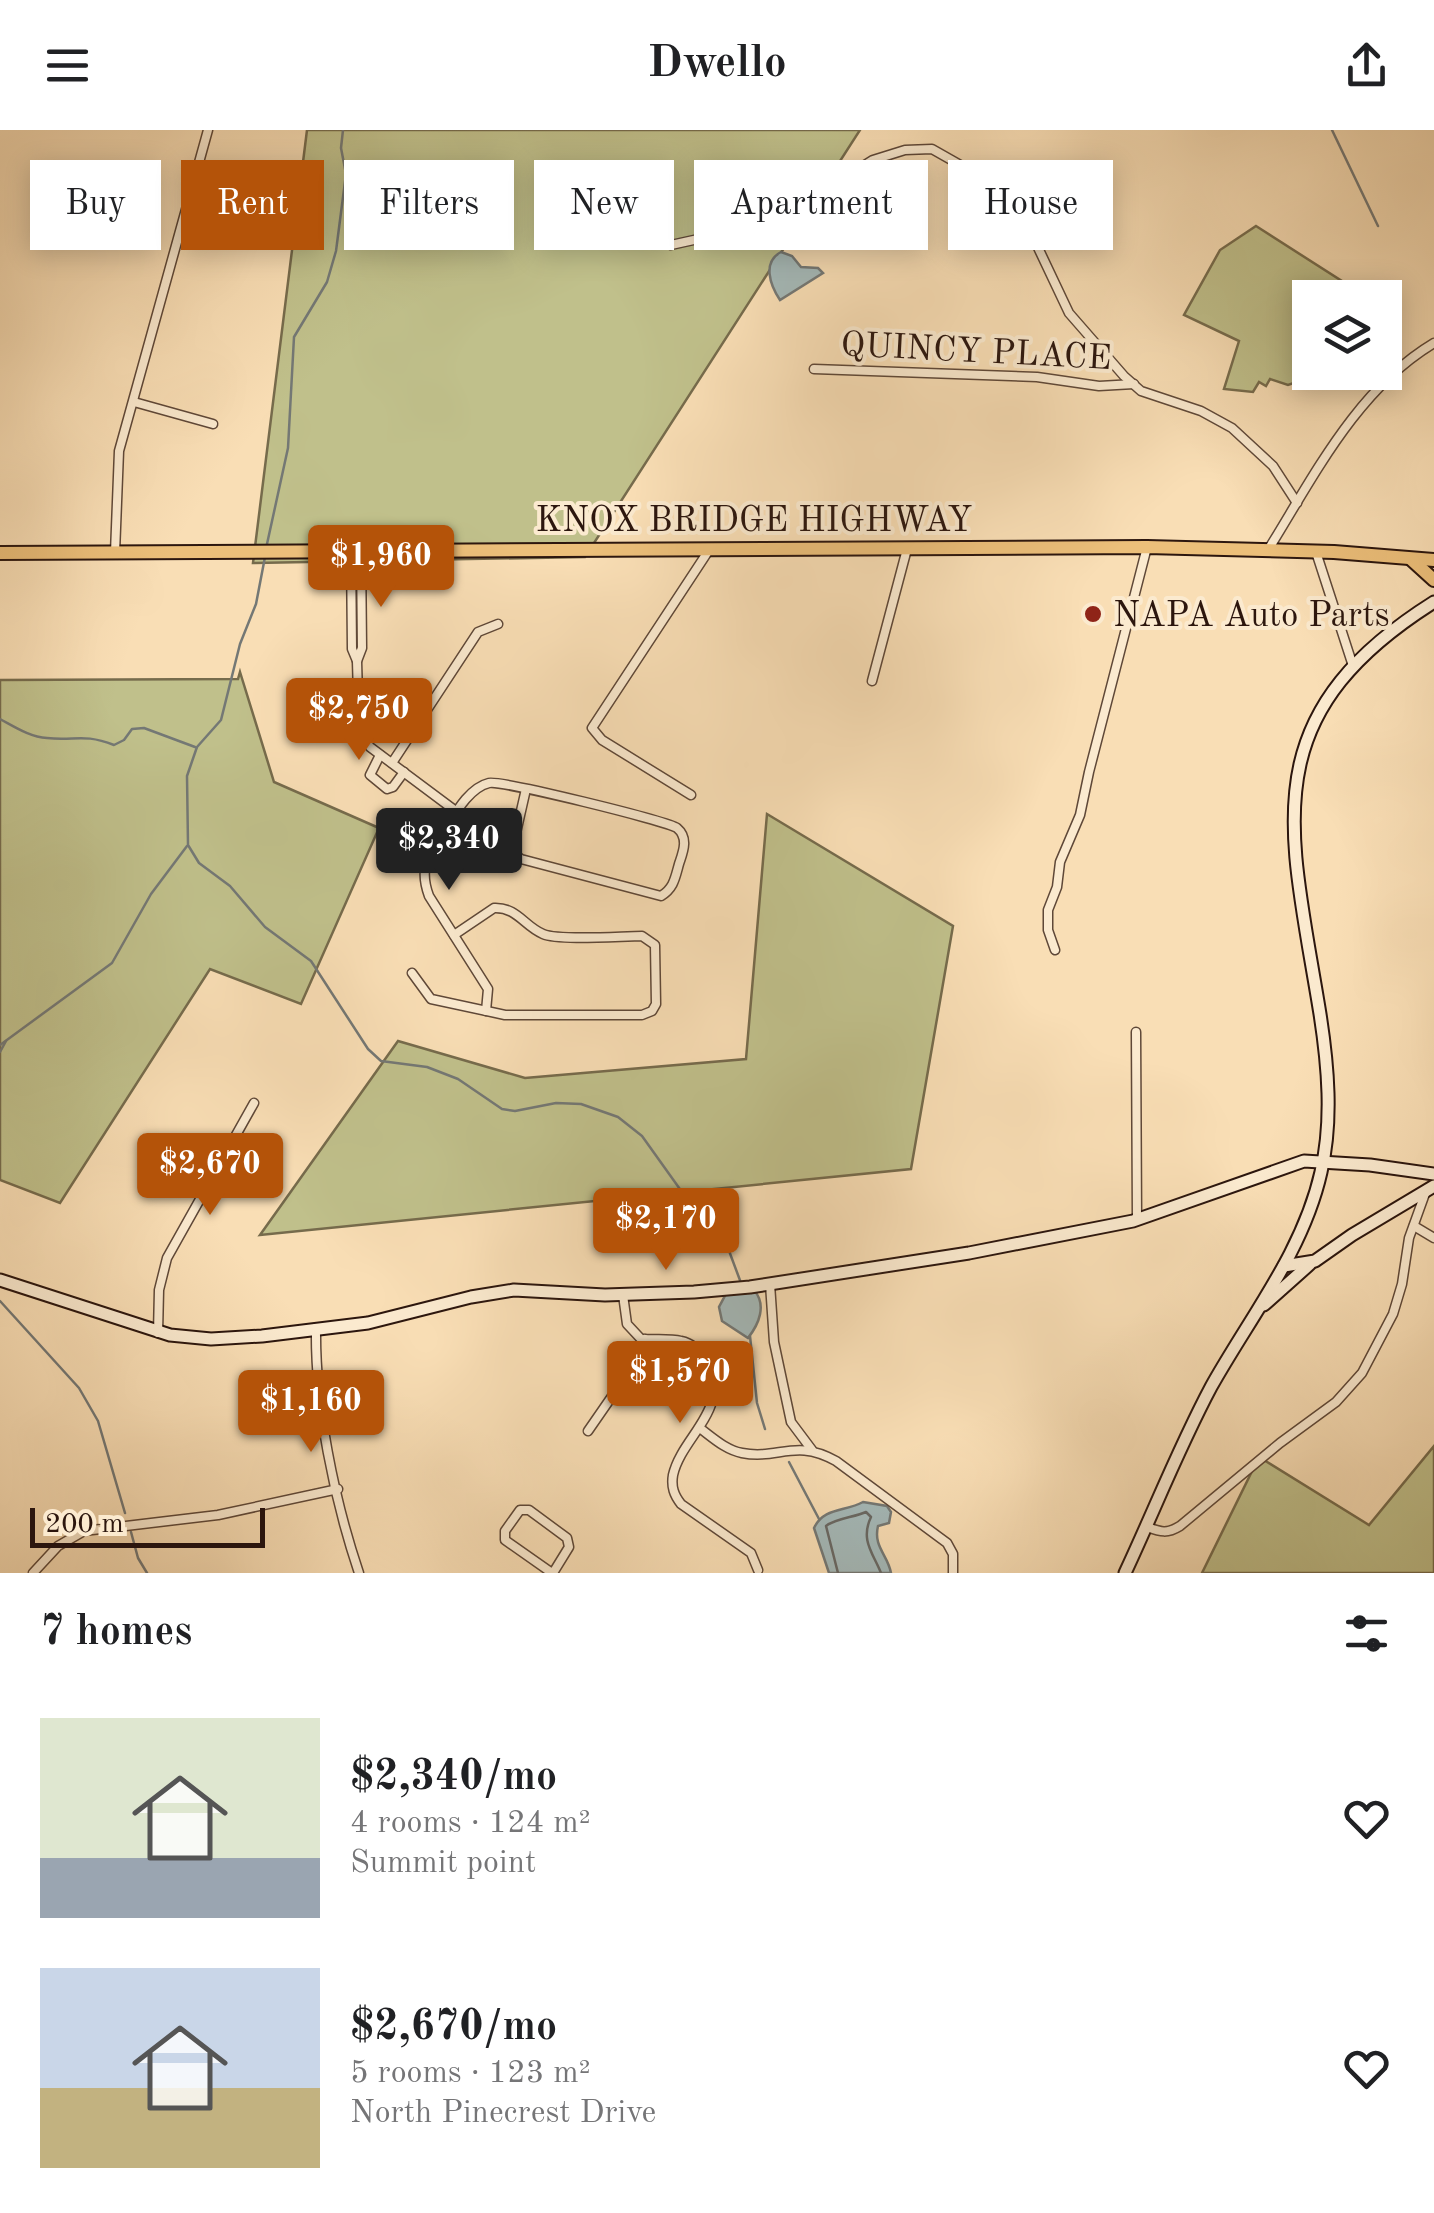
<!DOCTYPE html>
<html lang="en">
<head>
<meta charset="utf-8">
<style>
  :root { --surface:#fff; --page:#f6f6f6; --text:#202124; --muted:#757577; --accent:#b45309 }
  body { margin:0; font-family:"Old Standard TT",serif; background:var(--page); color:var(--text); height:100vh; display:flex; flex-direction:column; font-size:38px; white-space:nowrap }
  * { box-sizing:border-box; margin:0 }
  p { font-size:32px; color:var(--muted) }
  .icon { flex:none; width:55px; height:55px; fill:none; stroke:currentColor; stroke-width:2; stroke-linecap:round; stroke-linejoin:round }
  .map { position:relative; height:1443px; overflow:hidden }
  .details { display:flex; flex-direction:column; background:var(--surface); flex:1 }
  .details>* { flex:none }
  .banner { position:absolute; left:30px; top:30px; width:1375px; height:90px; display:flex; gap:20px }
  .controls { position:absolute; left:1292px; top:150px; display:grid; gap:20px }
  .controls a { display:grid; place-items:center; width:110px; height:110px; border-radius:0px; background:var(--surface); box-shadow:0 5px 25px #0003; font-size:50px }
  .scale { position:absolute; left:30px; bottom:25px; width:235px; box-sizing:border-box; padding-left:10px; border:5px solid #2c160e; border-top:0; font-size:28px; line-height:35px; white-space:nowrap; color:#2c160e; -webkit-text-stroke:8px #fbeacf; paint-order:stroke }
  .price { position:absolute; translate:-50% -85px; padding:0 22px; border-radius:10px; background:var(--accent); color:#fff; font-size:32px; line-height:65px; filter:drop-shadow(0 2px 5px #0008) }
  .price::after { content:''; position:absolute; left:50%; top:60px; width:30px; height:22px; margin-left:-15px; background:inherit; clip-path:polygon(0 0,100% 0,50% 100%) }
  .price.current { background:#222; color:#fff }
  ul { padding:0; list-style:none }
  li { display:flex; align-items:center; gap:30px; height:250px; padding:0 40px }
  li span { display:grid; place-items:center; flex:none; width:280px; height:200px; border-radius:0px; color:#555 }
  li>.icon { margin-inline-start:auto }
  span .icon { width:120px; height:120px; fill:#fffc; stroke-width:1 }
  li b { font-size:42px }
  h2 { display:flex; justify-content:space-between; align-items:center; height:120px; padding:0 40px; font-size:42px }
  .chip { padding:0 35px; border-radius:0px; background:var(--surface); box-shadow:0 5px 25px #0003; font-size:35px; line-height:90px }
  .chip.current { background:var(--accent); color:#fff }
  header { display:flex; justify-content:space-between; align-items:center; height:130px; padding:0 40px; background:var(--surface); font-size:45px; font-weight:800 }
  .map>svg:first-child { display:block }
  .green { fill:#c0c08b; stroke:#766b4c; stroke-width:2.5 }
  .water { fill:#a4b9b9; stroke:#747875; stroke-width:2.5 }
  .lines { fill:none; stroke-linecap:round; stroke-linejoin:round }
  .shore { stroke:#686864; stroke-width:2.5 }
  .stream { stroke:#747875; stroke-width:2.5 }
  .street-casing { stroke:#5f4838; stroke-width:11 }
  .secondary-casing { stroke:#2c160e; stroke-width:15 }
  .primary-casing { stroke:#2c160e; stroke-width:16 }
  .street { stroke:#fbeacf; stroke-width:8 }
  .secondary { stroke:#fbeacf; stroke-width:11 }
  .primary { stroke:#ecbf7a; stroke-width:12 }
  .poi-dot { fill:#8f2418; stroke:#fbeacf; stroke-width:4 }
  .labels { text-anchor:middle; stroke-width:8; stroke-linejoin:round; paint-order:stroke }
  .street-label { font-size:35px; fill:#2c160e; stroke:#fbeacf }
  .poi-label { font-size:35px; fill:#2c160e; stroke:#fbeacf; text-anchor:start }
</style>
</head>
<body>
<header><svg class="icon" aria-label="menu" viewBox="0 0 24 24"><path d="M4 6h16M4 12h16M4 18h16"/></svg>Dwello<svg class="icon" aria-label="share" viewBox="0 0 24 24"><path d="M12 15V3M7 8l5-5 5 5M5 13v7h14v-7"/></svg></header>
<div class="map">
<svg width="1434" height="1443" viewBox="0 0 1434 1443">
  <rect width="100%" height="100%" fill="#f9deb5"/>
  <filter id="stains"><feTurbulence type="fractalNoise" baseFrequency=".002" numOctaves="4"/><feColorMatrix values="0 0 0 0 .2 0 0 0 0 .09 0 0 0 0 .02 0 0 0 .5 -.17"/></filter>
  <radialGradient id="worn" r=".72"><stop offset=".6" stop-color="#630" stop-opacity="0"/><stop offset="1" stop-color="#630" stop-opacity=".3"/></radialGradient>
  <!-- green -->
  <g class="green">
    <polygon points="307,0 860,0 585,427 253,433"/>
    <polygon points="1256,96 1359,162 1350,167 1310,168 1310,242 1323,243 1288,255 1270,249 1266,256 1259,252 1253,262 1224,259 1239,211 1184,185 1220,120"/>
    <polygon points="240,542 274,652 379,698 301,874 210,839 60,1073 0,1050 0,550 238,549"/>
    <polygon points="767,684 953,796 911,1039 260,1105 398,911 525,948 746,929"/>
    <polygon points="1434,1316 1434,1443 1202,1443 1259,1327 1369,1395"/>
  </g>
  <!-- water -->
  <g class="water">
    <path d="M781,122L792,126L801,137L818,138L823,143L780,170C770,155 762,132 781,122Z"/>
    <path d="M754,1160C767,1175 759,1194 748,1208L722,1191L719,1177L727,1162Z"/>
    <path d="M863,1372L887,1376L891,1382L889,1393L878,1396C873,1417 888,1425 891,1443H829L814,1398C824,1377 845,1382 863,1372Z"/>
  </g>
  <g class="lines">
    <!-- shore -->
    <path class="shore" d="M838,1443L826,1396C834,1389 855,1387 866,1382L871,1387C860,1410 873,1423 881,1443"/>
    <!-- stream -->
    <g class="stream">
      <polyline points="1332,0 1378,96"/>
      <polyline points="267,414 288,318 294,207 327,152 336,121 346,44 341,18 343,0"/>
      <polyline points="265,427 256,474 240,514 221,590 197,617 187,646 188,715 199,733 230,756 265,797 311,831 368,919 381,931 427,937 458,949 502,979 515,981 556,973 581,974 618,987 642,1006 682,1062 712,1088 725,1110 741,1153"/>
      <path d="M0,589C15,597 30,607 47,608C76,611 83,603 114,615L124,610L132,599L144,598L195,617"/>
      <polyline points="0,915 112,833 151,764 187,716"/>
      <polyline points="0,922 6,911"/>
      <polyline points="0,1171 79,1258 98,1291 125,1383"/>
      <polyline points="750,1206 757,1273 765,1299"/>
      <polyline points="789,1332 819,1389"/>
      <polyline points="131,1402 138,1428 147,1443"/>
    </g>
    <defs>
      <g id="street">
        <polyline points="671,115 730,102 751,94 838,52 873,30 905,20 932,19 962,36 1033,107 1069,183 1124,246 1141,261 1201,281 1232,298 1273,336 1297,373"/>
        <polyline points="814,239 1037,247 1099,256 1134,254"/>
        <polyline points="134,272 213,294"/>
        <path d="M1268,420C1314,346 1357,259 1434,213"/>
        <polyline points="351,421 352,519 357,531"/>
        <polyline points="361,421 362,518 357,531 359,601 370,617 457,682"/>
        <polyline points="1316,422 1353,536"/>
        <polyline points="115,423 119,321 208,0"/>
        <polyline points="872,551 907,419"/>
        <polyline points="309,590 299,577 300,568 306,562 358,561"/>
        <polyline points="380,625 370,645 387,659 393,657 404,642"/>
        <polyline points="392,633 478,502 498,494"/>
        <polyline points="691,665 602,610 592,598 709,420"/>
        <polyline points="1055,820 1048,800 1048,780 1057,757 1060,732 1080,685 1089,642 1147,417"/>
        <path d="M412,843L431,869L505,885H642L652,881L656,874L655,815L642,806C622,806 559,811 543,804C524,796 517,777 494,778L454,805"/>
        <path d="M486,881L488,859L429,766C419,739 427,725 443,703C454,686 468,658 489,653C501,650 667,691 677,698C689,708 683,722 679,734C675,748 674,758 661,766L521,729L514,724L513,716L526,659"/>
        <polyline points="1136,902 1137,1090"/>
        <polyline points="1414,1096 1434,1108"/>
        <polyline points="770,1154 774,1212 791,1292 812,1320"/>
        <path d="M623,1165L627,1194L641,1209C654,1210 669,1208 681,1211C691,1213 701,1221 706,1229C734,1278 682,1305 673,1345C671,1357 674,1365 681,1374L751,1423L758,1440"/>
        <path d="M316,1198C315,1276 334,1369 359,1443"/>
        <polyline points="158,1203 159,1160 167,1128 254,973"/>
        <path d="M701,1299C713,1308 726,1320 742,1323C779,1330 795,1308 836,1331L947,1413L953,1424V1443"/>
        <polyline points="588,1301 633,1236 645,1209"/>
        <path d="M1147,1397C1161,1402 1167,1404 1180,1396L1280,1313L1336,1272L1362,1243L1393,1184L1402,1154L1409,1108L1426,1061"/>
        <polyline points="33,1443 58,1416 84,1401 218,1385 338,1359"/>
        <polyline points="552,1443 505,1410 505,1401 520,1380 529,1380 567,1408 569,1417 553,1443"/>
      </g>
      <g id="secondary">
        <polyline points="1284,1136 1315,1131 1352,1105 1434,1056"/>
        <polyline points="0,1150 170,1205 211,1209 262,1206 368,1193 471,1167 514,1160 605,1165 694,1162 750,1157 969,1123 1133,1091 1304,1031 1370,1035 1434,1044"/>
        <polyline points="1264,1175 1310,1134"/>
        <path d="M1125,1443C1154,1381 1179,1317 1211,1257C1250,1187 1303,1122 1321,1042C1333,991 1328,935 1320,884C1290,699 1250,588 1434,472"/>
      </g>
      <g id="primary">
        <polyline points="0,423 1147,417 1334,422 1434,430"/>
        <polyline points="1412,430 1434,450"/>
      </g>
    </defs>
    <!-- street casing -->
    <use href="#street" class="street-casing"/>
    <!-- secondary casing -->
    <use href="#secondary" class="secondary-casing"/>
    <!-- primary casing -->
    <use href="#primary" class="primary-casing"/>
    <!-- street -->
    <use href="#street" class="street"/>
    <!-- secondary -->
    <use href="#secondary" class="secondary"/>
    <!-- primary -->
    <use href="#primary" class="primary"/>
  </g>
  <!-- markers -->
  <circle class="poi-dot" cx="1093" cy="484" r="10"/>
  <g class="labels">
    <!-- street labels -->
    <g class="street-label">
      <text transform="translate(976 220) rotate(3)" y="12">QUINCY PLACE</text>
      <text x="754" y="401">KNOX BRIDGE HIGHWAY</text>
    </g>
    <!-- poi labels -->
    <g class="poi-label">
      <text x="1113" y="496">NAPA Auto Parts</text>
    </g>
  </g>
  <rect width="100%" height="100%" filter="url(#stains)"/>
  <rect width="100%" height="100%" fill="url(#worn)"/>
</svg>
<div class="controls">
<a><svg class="icon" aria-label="layers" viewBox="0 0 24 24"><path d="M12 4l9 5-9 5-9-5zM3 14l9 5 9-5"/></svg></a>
</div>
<div class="scale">200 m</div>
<b class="price" style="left:381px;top:480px">$1,960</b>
<b class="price" style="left:359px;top:633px">$2,750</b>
<b class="price current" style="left:449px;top:763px">$2,340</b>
<b class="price" style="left:210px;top:1088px">$2,670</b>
<b class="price" style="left:666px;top:1143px">$2,170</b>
<b class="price" style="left:680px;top:1296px">$1,570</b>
<b class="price" style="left:311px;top:1325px">$1,160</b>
<div class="banner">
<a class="chip">Buy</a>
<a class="chip current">Rent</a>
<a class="chip">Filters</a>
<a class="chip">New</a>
<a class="chip">Apartment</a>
<a class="chip">House</a>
</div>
</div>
<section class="details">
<h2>7 homes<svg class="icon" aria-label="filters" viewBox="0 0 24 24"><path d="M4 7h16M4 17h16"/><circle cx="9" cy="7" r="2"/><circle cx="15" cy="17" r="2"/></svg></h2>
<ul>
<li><span style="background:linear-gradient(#dfe7d0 70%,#9aa5b1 0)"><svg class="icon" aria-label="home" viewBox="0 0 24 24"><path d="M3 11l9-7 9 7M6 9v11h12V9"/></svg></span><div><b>$2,340/mo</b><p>4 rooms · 124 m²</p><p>Summit point</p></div><svg class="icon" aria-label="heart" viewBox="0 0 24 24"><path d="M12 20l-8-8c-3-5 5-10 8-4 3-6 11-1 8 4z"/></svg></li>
<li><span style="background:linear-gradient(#c9d6e8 60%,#c2b280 0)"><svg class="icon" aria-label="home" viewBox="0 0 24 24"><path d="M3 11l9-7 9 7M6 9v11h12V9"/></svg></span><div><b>$2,670/mo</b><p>5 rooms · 123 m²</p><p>North Pinecrest Drive</p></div><svg class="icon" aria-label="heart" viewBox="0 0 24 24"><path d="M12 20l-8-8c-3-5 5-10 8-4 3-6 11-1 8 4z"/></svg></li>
</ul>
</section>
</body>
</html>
